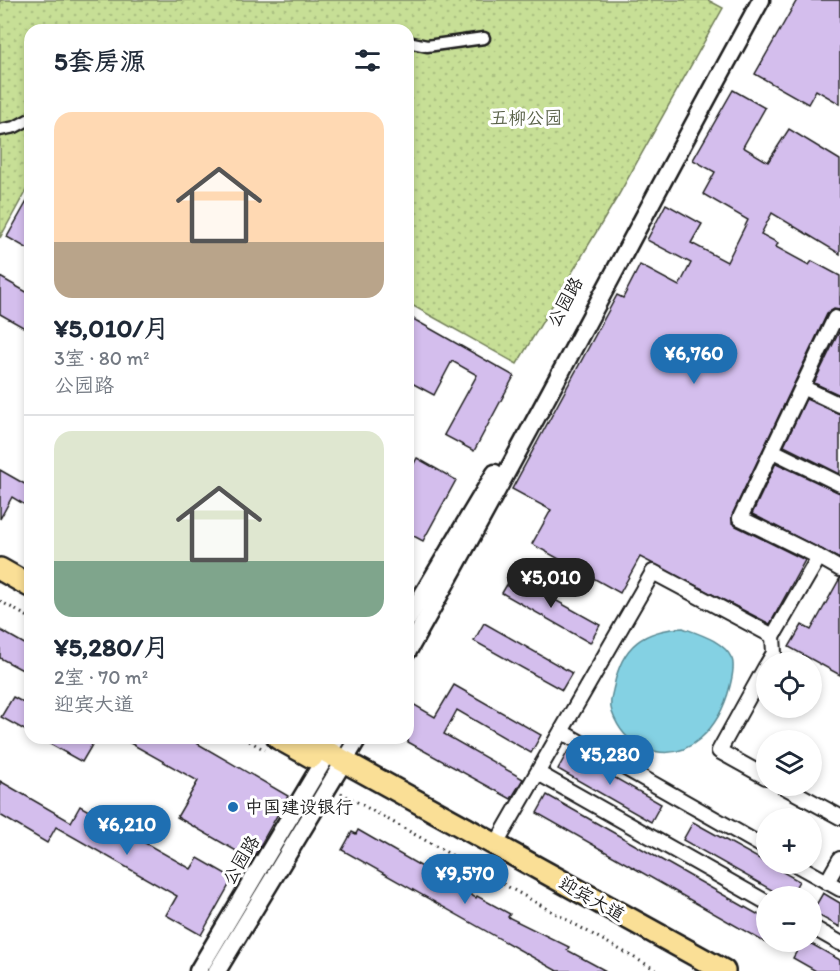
<!DOCTYPE html>
<html lang="zh">
<head>
<meta charset="utf-8">
<style>
  :root { --surface:#fff; --page:#f2f2f3; --text:#1f2937; --muted:#747a83; --line:#e0e1e3; --accent:#1f6fb2 }
  body { margin:0; font-family:Itim,"LXGW WenKai TC",sans-serif; background:var(--page); color:var(--text); height:100vh; display:flex; flex-direction:column; font-size:22px; white-space:nowrap }
  * { box-sizing:border-box; margin:0 }
  p { font-size:20px; color:var(--muted) }
  .icon { flex:none; width:33px; height:33px; fill:none; stroke:currentColor; stroke-width:2; stroke-linecap:round; stroke-linejoin:round }
  .map { position:relative; flex:1; overflow:hidden }
  .drawer { position:absolute; left:24px; top:24px; width:390px; height:720px; display:flex; flex-direction:column; background:var(--surface); border-radius:18px; box-shadow:0 3px 9px #0003 }
  .drawer>* { flex:none }
  .buttons { position:absolute; left:756px; top:652px; display:grid; gap:12px }
  .buttons a { display:grid; place-items:center; width:66px; height:66px; border-radius:50%; background:var(--surface); box-shadow:0 3px 9px #0003; font-size:30px }
  .price { position:absolute; translate:-50% -51px; padding:0 14px; border-radius:21px; background:var(--accent); color:#fff; font-size:20px; line-height:39px; filter:drop-shadow(0 2px 3px #0008) }
  .price::after { content:''; position:absolute; left:50%; top:36px; width:18px; height:14px; margin-left:-9px; background:inherit; clip-path:polygon(0 0,100% 0,50% 100%) }
  .price.selected { background:#222; color:#fff }
  ul { padding:0; list-style:none }
  li { display:grid; align-content:center; gap:12px; height:318px; padding:0 30px }
  li+li { border-top:2px solid var(--line) }
  li span { display:grid; place-items:center; height:186px; border-radius:18px; color:#555 }
  li>.icon { margin-inline-start:auto }
  span .icon { width:108px; height:108px; fill:#fffc; stroke-width:1 }
  li b { font-size:26px }
  h2 { display:flex; justify-content:space-between; align-items:center; height:72px; padding:0 30px; font-size:26px }
  .map>svg:first-child { display:block }
  .park { fill:url(#park-dots); stroke:#727e59; stroke-width:1.5 }
  .water { fill:#84d1e3; stroke:#5a8993; stroke-width:1.5 }
  .building { fill:#d4beed; stroke:#1c1c1c; stroke-width:1.5 }
  .lines { fill:none; stroke-linecap:round; stroke-linejoin:round }
  .pedestrian-casing { stroke:#1c1c1c; stroke-width:15 }
  .minor-casing { stroke:#1c1c1c; stroke-width:18 }
  .tertiary-casing { stroke:#1c1c1c; stroke-width:21 }
  .primary-casing { stroke:#1c1c1c; stroke-width:26 }
  .path { stroke:#1c1c1c; stroke-width:3; stroke-dasharray:1.5 4.5; stroke-linecap:butt }
  .pedestrian { stroke:#fff; stroke-width:10 }
  .minor { stroke:#fff; stroke-width:14 }
  .tertiary { stroke:#fff; stroke-width:16 }
  .primary { stroke:#fadf96; stroke-width:21 }
  .poi-dot { fill:#1f6fb2; stroke:#fff; stroke-width:2 }
  .labels { text-anchor:middle; stroke-width:6; stroke-linejoin:round; paint-order:stroke }
  .park-label { font-size:18px; fill:#586047; stroke:#fff }
  .street-label { font-size:18px; fill:#1c1c1c; stroke:#fff }
  .poi-label { font-size:18px; fill:#1c1c1c; stroke:#fff; text-anchor:start }
</style>
</head>
<body>
<div class="map">
<svg width="840" height="971" viewBox="0 0 840 971">
  <defs>
    <pattern id="park-dots" width="8" height="8" patternUnits="userSpaceOnUse" patternTransform="scale(1.5)"><rect width="8" height="8" fill="#c7df96"/><path d="M2 2h.1M6 6h.1" fill="none" stroke="#aabf81" stroke-width="1.8" stroke-linecap="round"/></pattern>
  </defs>
  <rect width="100%" height="100%" fill="#fff"/>
  <filter id="ink" filterUnits="userSpaceOnUse"><feTurbulence type="fractalNoise" baseFrequency=".0167" numOctaves="2"/><feDisplacementMap in="SourceGraphic" scale="12" xChannelSelector="R" yChannelSelector="G"/><feConvolveMatrix kernelMatrix="1 2 1 2 8 2 1 2 1" color-interpolation-filters="sRGB"/></filter>
  <g filter="url(#ink)">
    <!-- park -->
    <polygon class="park" points="0,0 708,0 723,8 618,196 517,364 408,303 408,30 30,30 30,183 0,238"/>
    <!-- water -->
    <path class="water" d="M683,628C699,634 724,641 732,659C735,666 732,678 730,686C720,726 689,766 644,748C627,741 618,729 612,712C609,703 612,695 614,686C622,645 644,630 683,628Z"/>
    <!-- building -->
    <g class="building">
      <polygon points="797,0 840,0 840,104 816,90 808,104 755,74"/>
      <polygon points="733,90 765,108 743,147 768,162 789,129 840,160 840,254 772,213 761,234 778,243 776,247 809,265 812,261 840,276 840,310 834,309 827,314 732,515 732,523 736,526 805,560 770,624 640,557 620,593 532,544 551,510 512,489 617,295 623,298 640,265 679,286 691,263 647,240 666,204 702,224 691,243 727,262 748,220 703,194 715,172 693,160"/>
      <polygon points="30,196 30,250 7,237"/>
      <polygon points="0,277 30,294 30,331 0,314"/>
      <polygon points="408,316 514,376 474,451 444,435 477,375 452,361 434,395 408,381"/>
      <polygon points="840,330 840,395 814,383"/>
      <polygon points="806,399 840,414 840,474 784,446"/>
      <polygon points="417,458 456,480 423,541 408,533 408,475"/>
      <polygon points="776,463 840,493 840,559 752,514"/>
      <polygon points="0,470 30,487 30,508 12,497 0,519"/>
      <polygon points="512,576 600,625 590,643 502,593"/>
      <polygon points="840,578 840,675 789,647 802,625 811,630"/>
      <polygon points="484,623 572,673 562,690 474,641"/>
      <polygon points="0,630 30,647 30,674 0,658"/>
      <polygon points="454,685 541,735 531,753 457,710 444,734 523,779 511,799 408,742 408,713 413,704 435,717"/>
      <polygon points="13,697 30,706 30,733 1,717"/>
      <polygon points="39,738 96,738 82,762"/>
      <polygon points="121,738 188,738 288,796 252,860 177,817 198,781"/>
      <polygon points="568,751 661,804 651,822 558,769"/>
      <polygon points="0,781 71,822 80,806 191,869 198,858 233,878 201,935 166,915 177,896 56,827 47,843 0,815"/>
      <polygon points="547,795 766,919 766,943 537,813"/>
      <polygon points="693,822 799,881 790,897 784,897 683,840"/>
      <polygon points="358,830 476,898 477,896 510,914 508,917 569,947 567,950 606,971 557,971 342,850 352,832 356,834"/>
      <polygon points="823,893 840,903 840,927 812,912"/>
      <polygon points="802,942 808,942 840,960 840,971 816,971 793,958"/>
    </g>
    <g class="lines">
      <defs>
        <g id="pedestrian">
          <polyline points="408,42 427,46 484,38"/>
          <polyline points="0,130 15,127 30,119"/>
        </g>
        <g id="minor">
          <polyline points="802,387 840,405"/>
          <polyline points="773,451 840,484"/>
          <polyline points="819,557 740,518 835,318 840,321"/>
          <polyline points="768,663 774,653 773,636"/>
          <polyline points="766,666 719,751 766,777"/>
          <polyline points="562,732 766,848"/>
          <polyline points="538,773 766,902"/>
          <polyline points="783,786 840,817"/>
          <polyline points="495,846 653,572 773,636 819,557 840,569"/>
          <polyline points="795,864 840,889"/>
          <polyline points="827,882 840,859"/>
          <polyline points="812,927 840,943"/>
        </g>
        <g id="tertiary">
          <polyline points="408,619 495,473"/>
          <path d="M408,651C530,436 642,216 761,0"/>
          <polyline points="198,971 337,738"/>
          <polyline points="217,971 358,738"/>
        </g>
        <g id="primary">
          <polyline points="0,569 30,586"/>
          <polyline points="278,738 312,757"/>
          <polyline points="302,738 724,971"/>
        </g>
      </defs>
      <!-- pedestrian casing -->
      <use href="#pedestrian" class="pedestrian-casing"/>
      <!-- minor casing -->
      <use href="#minor" class="minor-casing"/>
      <!-- tertiary casing -->
      <use href="#tertiary" class="tertiary-casing"/>
      <!-- primary casing -->
      <use href="#primary" class="primary-casing"/>
      <!-- path -->
      <g class="path">
        <polyline points="0,601 30,618"/>
        <polyline points="244,738 265,750"/>
        <polyline points="341,793 658,971"/>
      </g>
      <!-- pedestrian -->
      <use href="#pedestrian" class="pedestrian"/>
      <!-- minor -->
      <use href="#minor" class="minor"/>
      <!-- tertiary -->
      <use href="#tertiary" class="tertiary"/>
      <!-- primary -->
      <use href="#primary" class="primary"/>
    </g>
  </g>
  <!-- markers -->
  <circle class="poi-dot" cx="233" cy="807" r="6"/>
  <g class="labels">
    <!-- park labels -->
    <g class="park-label">
      <text x="526" y="124">五柳公园</text>
    </g>
    <!-- street labels -->
    <g class="street-label">
      <text transform="translate(565 302) rotate(-61)" y="6">公园路</text>
      <text transform="translate(241 860) rotate(-59)" y="6">公园路</text>
      <text transform="translate(592 899) rotate(29)" y="6">迎宾大道</text>
    </g>
    <!-- poi labels -->
    <g class="poi-label">
      <text x="245" y="813">中国建设银行</text>
    </g>
  </g>
</svg>
<div class="buttons">
<a><svg class="icon" aria-label="locate" viewBox="0 0 24 24"><circle cx="12" cy="12" r="6"/><path d="M12 2v4M12 18v4M2 12h4M18 12h4"/></svg></a>
<a><svg class="icon" aria-label="layers" viewBox="0 0 24 24"><path d="M12 4l9 5-9 5-9-5zM3 14l9 5 9-5"/></svg></a>
<a>+</a>
<a>−</a>
</div>
<b class="price" style="left:694px;top:385px">¥6,760</b>
<b class="price selected" style="left:551px;top:609px">¥5,010</b>
<b class="price" style="left:610px;top:786px">¥5,280</b>
<b class="price" style="left:127px;top:856px">¥6,210</b>
<b class="price" style="left:465px;top:905px">¥9,570</b>
<section class="drawer">
<h2>5套房源<svg class="icon" aria-label="filters" viewBox="0 0 24 24"><path d="M4 7h16M4 17h16"/><circle cx="9" cy="7" r="2"/><circle cx="15" cy="17" r="2"/></svg></h2>
<ul>
<li><span style="background:linear-gradient(#ffd9b3 70%,#b9a48a 0)"><svg class="icon" aria-label="home" viewBox="0 0 24 24"><path d="M3 11l9-7 9 7M6 9v11h12V9"/></svg></span><div><b>¥5,010/月</b><p>3室 · 80 m²</p><p>公园路</p></div></li>
<li><span style="background:linear-gradient(#dfe7d0 70%,#7fa58c 0)"><svg class="icon" aria-label="home" viewBox="0 0 24 24"><path d="M3 11l9-7 9 7M6 9v11h12V9"/></svg></span><div><b>¥5,280/月</b><p>2室 · 70 m²</p><p>迎宾大道</p></div></li>
</ul>
</section>
</div>
</body>
</html>
